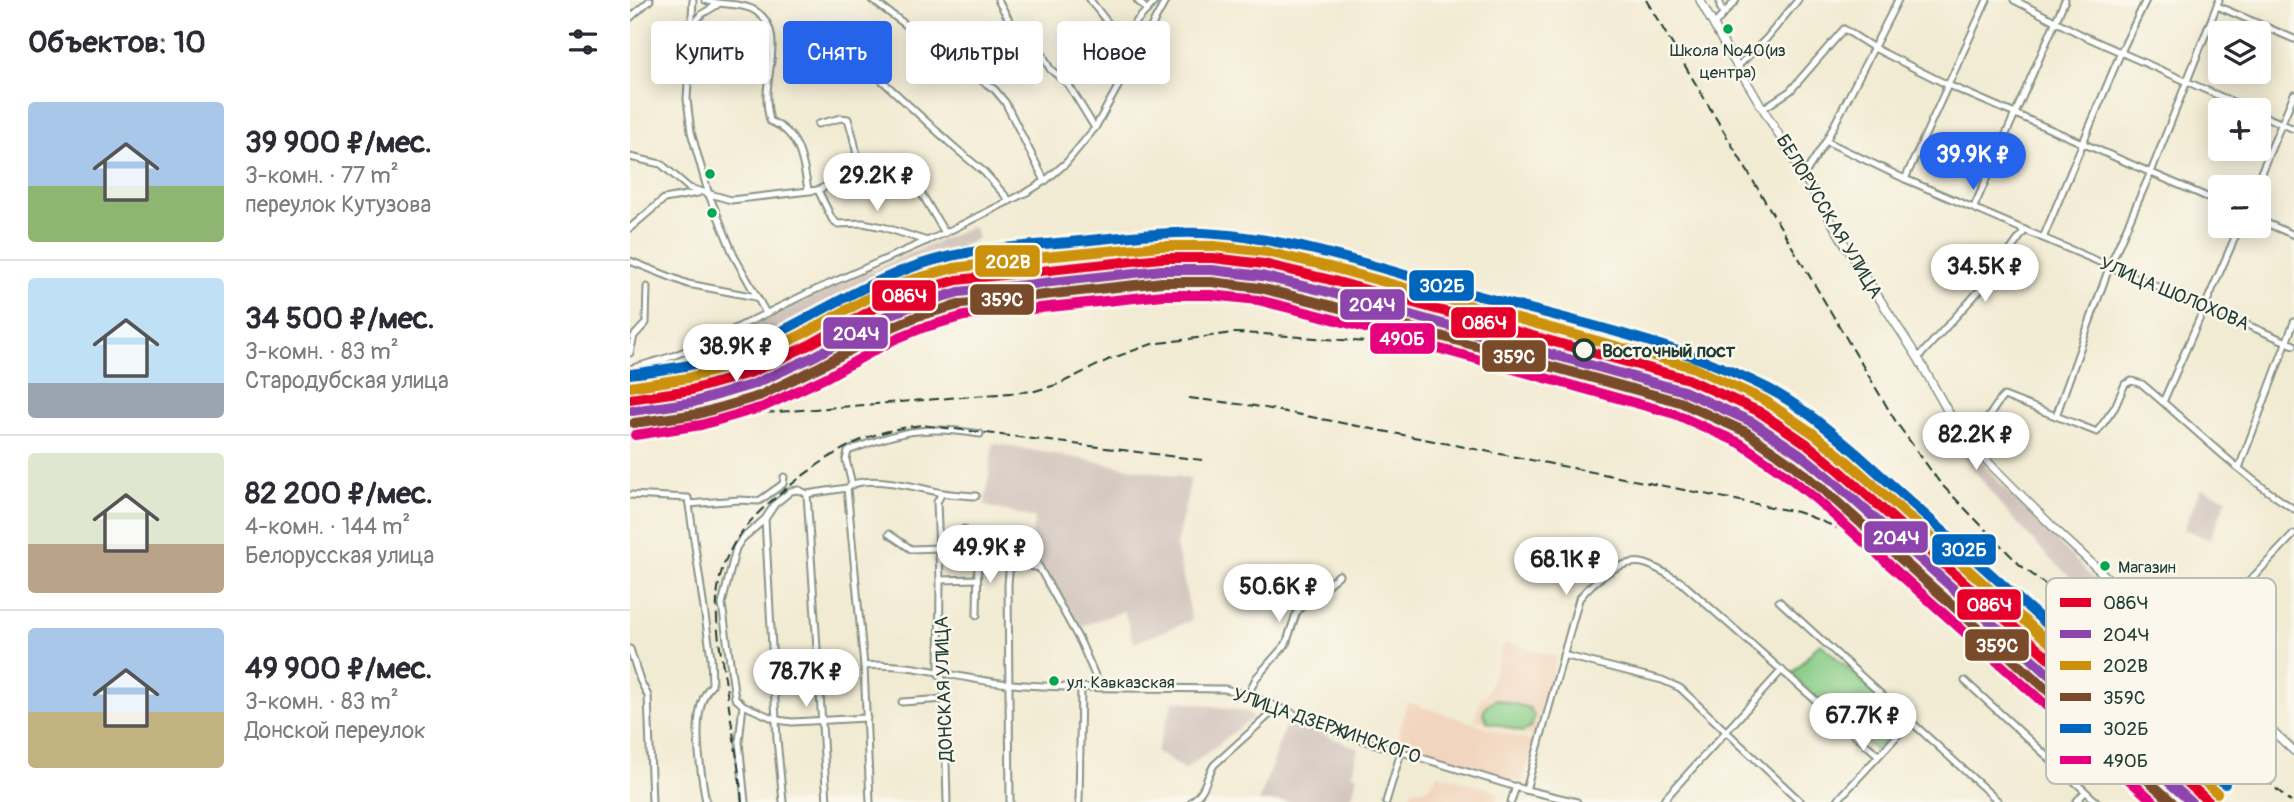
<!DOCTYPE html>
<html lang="ru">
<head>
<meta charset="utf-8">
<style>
  :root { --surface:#fff; --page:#f2f2f3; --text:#2b2b33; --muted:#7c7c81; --line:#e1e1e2; --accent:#2563eb }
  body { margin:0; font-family:Pangolin,sans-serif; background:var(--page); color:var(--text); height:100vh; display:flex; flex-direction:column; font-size:26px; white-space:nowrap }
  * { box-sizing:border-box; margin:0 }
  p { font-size:23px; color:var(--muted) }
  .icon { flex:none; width:38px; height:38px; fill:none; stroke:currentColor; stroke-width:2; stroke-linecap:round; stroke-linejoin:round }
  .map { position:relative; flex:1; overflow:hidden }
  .panel { display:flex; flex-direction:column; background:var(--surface); width:630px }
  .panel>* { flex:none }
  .top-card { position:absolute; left:21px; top:21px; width:665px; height:63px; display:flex; gap:14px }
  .buttons { position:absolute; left:1578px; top:21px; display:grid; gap:14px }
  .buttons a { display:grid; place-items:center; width:63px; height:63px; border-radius:7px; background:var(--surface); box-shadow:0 4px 18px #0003; font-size:35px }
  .price { position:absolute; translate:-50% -60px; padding:0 16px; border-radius:24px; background:#fff; color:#222; font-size:23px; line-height:46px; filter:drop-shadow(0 2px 4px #0008) }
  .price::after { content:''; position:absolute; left:50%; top:42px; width:21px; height:16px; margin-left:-10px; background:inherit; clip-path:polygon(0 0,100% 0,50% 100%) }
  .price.selected { background:var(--accent); color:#fff }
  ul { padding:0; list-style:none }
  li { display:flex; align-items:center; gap:21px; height:175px; padding:0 28px }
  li+li { border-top:2px solid var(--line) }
  li span { display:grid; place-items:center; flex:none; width:196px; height:140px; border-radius:7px; color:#555 }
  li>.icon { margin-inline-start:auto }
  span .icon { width:84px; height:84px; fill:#fffc; stroke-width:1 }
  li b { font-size:30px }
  h2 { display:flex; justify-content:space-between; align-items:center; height:84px; padding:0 28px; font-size:30px }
  .pill { padding:0 24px; border-radius:7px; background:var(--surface); box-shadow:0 4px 18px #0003; font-size:24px; line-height:63px }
  .pill.selected { background:var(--accent); color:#fff }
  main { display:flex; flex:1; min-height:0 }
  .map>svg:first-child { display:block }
  .built { fill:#f2d5be }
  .industrial { fill:#cfc1ba }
  .green { fill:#89ce88; stroke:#54865e; stroke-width:2 }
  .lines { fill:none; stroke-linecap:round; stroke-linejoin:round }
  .minor-casing { stroke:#889484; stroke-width:9 }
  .major-casing { stroke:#889484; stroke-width:10 }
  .minor { stroke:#fff; stroke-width:5 }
  .major { stroke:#fff; stroke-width:7 }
  .rail { stroke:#1f3d34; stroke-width:2; stroke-dasharray:10 5; stroke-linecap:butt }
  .rail-1-casing { stroke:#fbf7ec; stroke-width:16 }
  .rail-2-casing { stroke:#fbf7ec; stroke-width:16 }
  .rail-3-casing { stroke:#fbf7ec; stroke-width:16 }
  .rail-4-casing { stroke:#fbf7ec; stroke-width:16 }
  .rail-5-casing { stroke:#fbf7ec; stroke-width:16 }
  .rail-6-casing { stroke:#fbf7ec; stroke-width:16 }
  .rail-1 { stroke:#e4002b; stroke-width:10 }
  .rail-2 { stroke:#8e44ad; stroke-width:10 }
  .rail-3 { stroke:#cc910a; stroke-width:10 }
  .rail-4 { stroke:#7a4b2a; stroke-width:10 }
  .rail-5 { stroke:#0065bd; stroke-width:10 }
  .rail-6 { stroke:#e5007d; stroke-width:10 }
  .bus-dot { fill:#00a651; stroke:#fbf7ec; stroke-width:2.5 }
  .stop-dot { fill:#fbf7ec; stroke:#1f3d34; stroke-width:3.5 }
  .labels { text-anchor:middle; stroke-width:5; stroke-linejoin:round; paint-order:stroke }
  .bus-label { font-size:17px; fill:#1f3d34; stroke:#fbf7ec; text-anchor:start }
  .street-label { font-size:19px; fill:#1f3d34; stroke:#fbf7ec }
  .stop-label { font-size:19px; font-weight:bold; fill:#1f3d34; stroke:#fbf7ec; text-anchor:start }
  .key { fill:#fbf7ec; stroke:#b9bfb5; stroke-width:2 }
  .key-label { font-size:19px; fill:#1f3d34 }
  .line-badge { stroke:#fbf7ec; stroke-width:2.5 }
  .badge-label { font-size:19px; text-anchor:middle; font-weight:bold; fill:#fff }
</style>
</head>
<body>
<main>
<section class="panel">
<h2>Объектов: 10<svg class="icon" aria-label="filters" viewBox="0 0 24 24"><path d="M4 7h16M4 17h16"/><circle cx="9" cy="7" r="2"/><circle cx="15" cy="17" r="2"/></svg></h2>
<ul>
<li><span style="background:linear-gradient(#a9c7e8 60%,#8fb573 0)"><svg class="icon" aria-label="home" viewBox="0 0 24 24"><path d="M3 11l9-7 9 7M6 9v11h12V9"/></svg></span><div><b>39 900 ₽/мес.</b><p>3-комн. · 77 m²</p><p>переулок Кутузова</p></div></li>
<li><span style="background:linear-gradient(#bfe0f5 75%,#9aa5b1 0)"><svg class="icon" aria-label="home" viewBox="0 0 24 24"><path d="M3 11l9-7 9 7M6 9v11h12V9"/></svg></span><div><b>34 500 ₽/мес.</b><p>3-комн. · 83 m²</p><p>Стародубская улица</p></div></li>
<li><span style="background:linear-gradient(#dfe7d0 65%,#b9a48a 0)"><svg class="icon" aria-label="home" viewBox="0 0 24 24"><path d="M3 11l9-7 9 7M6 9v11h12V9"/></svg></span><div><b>82 200 ₽/мес.</b><p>4-комн. · 144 m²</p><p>Белорусская улица</p></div></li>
<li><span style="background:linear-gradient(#a9c7e8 60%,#c2b280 0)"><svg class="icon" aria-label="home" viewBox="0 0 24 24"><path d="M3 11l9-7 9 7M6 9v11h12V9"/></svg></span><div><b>49 900 ₽/мес.</b><p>3-комн. · 83 m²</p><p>Донской переулок</p></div></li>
</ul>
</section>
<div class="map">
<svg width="1664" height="802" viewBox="0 0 1664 802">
  <rect width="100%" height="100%" fill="#fbf7ec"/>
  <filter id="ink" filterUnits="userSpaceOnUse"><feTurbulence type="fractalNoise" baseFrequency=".0143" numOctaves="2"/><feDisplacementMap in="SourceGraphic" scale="14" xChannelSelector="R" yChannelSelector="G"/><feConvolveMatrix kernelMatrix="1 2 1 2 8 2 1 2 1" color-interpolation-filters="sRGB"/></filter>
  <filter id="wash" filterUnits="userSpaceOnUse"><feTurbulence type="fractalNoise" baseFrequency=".00686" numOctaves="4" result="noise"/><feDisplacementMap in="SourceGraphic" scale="28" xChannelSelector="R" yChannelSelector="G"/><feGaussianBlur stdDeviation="1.57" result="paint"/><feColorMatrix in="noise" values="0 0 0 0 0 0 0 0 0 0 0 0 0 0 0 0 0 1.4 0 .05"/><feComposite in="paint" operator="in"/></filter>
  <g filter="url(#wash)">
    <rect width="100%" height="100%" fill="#f2ebd3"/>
    <!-- built -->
    <g class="built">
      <polygon points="878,643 927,657 905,738 844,720 852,696 855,697 858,690 873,646"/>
      <polygon points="777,702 904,742 892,783 766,746"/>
      <polygon points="809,774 869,792 866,802 779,802 782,790 797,789"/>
    </g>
    <!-- industrial -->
    <g class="industrial">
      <polygon points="343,226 348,238 280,275 183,316 152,339 73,373 65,353 146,313"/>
      <polygon points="1325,428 1369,482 1401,515 1458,573 1546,655 1537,672 1452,593 1449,585 1420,559 1370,504 1315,432"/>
      <polygon points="363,443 561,479 546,545 562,620 504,643 494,611 449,627 399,548 405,518 355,506"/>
      <polygon points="1571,488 1597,498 1580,540 1554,529"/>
      <polygon points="544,700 619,712 622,718 555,770 526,752"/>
      <polygon points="657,721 728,748 722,774 727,776 721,802 629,802"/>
    </g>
    <!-- green -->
    <g class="green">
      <polygon points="1190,643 1274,719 1246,751 1161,675"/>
      <polygon points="865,699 900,708 904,716 901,727 892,732 858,722 853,714 855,707"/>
    </g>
  </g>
  <g filter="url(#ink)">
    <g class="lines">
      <defs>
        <g id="minor">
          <polyline points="63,0 57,99 61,132 79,195 89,219 104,256 136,313"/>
          <path d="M75,0C91,6 106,2 122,9C151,23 141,58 138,83C136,95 137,108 140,121C170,133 173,160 178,190"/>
          <polyline points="242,0 365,90 375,102 415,181"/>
          <polyline points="368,0 383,27 412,53 420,69 438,84 465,128"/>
          <polyline points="460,0 478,23 511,44"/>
          <polyline points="507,0 517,10"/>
          <polyline points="1090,0 1090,7 1094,14"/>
          <polyline points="1384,0 1454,36 1621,110"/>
          <polyline points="1587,6 1664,39"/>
          <polyline points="0,18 20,0"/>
          <polyline points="63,25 72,14 87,5"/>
          <polyline points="1084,25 1106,0"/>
          <polyline points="495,34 526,0"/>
          <polyline points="234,64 324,147 354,172 380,201"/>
          <polyline points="1108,66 1136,39 1168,0"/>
          <polyline points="1134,108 1160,91 1214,29 1244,48 1318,85 1591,203"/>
          <polyline points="1629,114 1664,129"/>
          <polyline points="1196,141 1275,179 1664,345"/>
          <polyline points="0,157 31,164 59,188 101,200 188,190 202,219 208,224 233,223 253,227 297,241"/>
          <polyline points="277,163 287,186 315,233"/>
          <polyline points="1174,175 1196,141 1268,0"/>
          <polyline points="1275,179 1357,0"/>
          <polyline points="1625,187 1664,94"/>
          <path d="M188,190C198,184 210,184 220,178C235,170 222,133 218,119L211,118L188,124"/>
          <polyline points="1344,207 1435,0"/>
          <polyline points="1629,220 1664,235"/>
          <polyline points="0,228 34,199 68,193"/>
          <polyline points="1413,238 1491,52 1516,0"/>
          <polyline points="0,261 58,284 126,297"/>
          <polyline points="0,353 4,336 16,323 17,287"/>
          <polyline points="1288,358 1359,280 1395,230"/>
          <path d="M18,365C62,375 95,378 137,358C151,351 159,346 156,329"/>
          <polyline points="0,369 43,356 84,339 176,294 315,233 399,191 415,181 436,163 465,128 536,0"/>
          <polyline points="1533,402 1610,226"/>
          <polyline points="1426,416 1480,265 1521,172 1589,0"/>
          <path d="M1341,445C1348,435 1367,401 1374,396L1467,432L1485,407L1495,384L1502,381L1512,384C1562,426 1609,474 1664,509"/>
          <polyline points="1609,468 1664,322"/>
          <path d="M222,484L216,460L218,451C270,431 294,425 350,434"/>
          <polyline points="217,488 234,666 240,802"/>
          <polyline points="312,493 307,502 310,580 309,674 314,682 317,802"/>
          <polyline points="177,494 197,802"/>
          <path d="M0,495L58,498L81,657L82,685C58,707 71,772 76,802"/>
          <polyline points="59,504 109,500 129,501 153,484 154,477"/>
          <polyline points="334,529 348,556 347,615"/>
          <polyline points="259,534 281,549 309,548"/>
          <polyline points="400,551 451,643 470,687"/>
          <polyline points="309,556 348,556 410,568"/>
          <polyline points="380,562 378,584 380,802"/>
          <polyline points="310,580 347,579"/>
          <polyline points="1149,601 1369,802"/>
          <polyline points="0,649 10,680 18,696 22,802"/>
          <polyline points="1555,649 1664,534"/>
          <polyline points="933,655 1032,680 1050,688 1171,802"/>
          <path d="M234,666C283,661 332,681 382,684C453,690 524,687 595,689L618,695L710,733L896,790L947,802"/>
          <polyline points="1335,681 1467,802"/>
          <polyline points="618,695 626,678 656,644 666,614 671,607 709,575"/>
          <polyline points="272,702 314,699"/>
          <polyline points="113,705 147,720 162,722 237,718"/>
          <path d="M896,790L949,599C962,582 992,556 1016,564C1028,568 1040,576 1051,582L1248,755"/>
          <polyline points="115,802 109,742 113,705 105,698 92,604 106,548 112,539 135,519"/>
          <path d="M153,802L147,739L135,519L145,504L161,491L169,490L177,494L217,488C235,472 291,489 313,493C324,495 335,495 346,496"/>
          <polyline points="449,802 451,687"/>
          <path d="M561,802C577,790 574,781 584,765L648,707"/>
          <polyline points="756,802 771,752"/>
          <polyline points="881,802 886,786"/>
          <polyline points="1032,802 1152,670"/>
          <polyline points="1206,802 1280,722"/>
          <polyline points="1446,802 1455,792"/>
        </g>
        <polyline id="major" points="1070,0 1095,46 1227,264 1288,358 1317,410 1341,445 1427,531 1664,751"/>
      </defs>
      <!-- minor casing -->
      <use href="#minor" class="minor-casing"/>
      <!-- major casing -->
      <use href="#major" class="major-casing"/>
      <!-- minor -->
      <use href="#minor" class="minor"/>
      <!-- major -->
      <use href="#major" class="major"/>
      <!-- rail -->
      <g class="rail">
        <polyline points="1016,0 1266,422 1310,483 1390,565 1434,599 1661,802"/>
        <path d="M559,398L625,406L1167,512C1223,531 1283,565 1331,599"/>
        <path d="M0,402C86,394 146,364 225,333C258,321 295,313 329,306C384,295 439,287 494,282C523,279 553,276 583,277C663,282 742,309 819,330C952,367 1104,397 1214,485L1569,802"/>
        <polyline points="0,424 405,391 429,384 480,359 522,344 603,333 632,334 764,344 788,348 952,393 1048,411 1088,422"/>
        <path d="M112,802C109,763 101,724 96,685C89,640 77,591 101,549C116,520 142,500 167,480C210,448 238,431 292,425L572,460"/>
      </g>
      <defs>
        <polyline id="rail-1" points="0,399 61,390 120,373 179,345 249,306 280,293 327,280 531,258 583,258 634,264 697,279 1058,379 1128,411 1177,444 1210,471 1579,802"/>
        <polyline id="rail-2" points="2,411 64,402 124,384 185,356 254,317 284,305 329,292 532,270 582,270 632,276 694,291 1054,391 1122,422 1170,454 1202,480 1561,802"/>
        <polyline id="rail-3" points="0,387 58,378 116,362 173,334 244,295 277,281 324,268 403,258 530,246 584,246 637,252 700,267 1062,367 1134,400 1184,434 1218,462 1587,793"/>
        <polyline id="rail-4" points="4,423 68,414 129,396 191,366 260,328 288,316 332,304 532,282 582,282 630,288 691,303 1050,402 1116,432 1162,464 1194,490 1542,802"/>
        <path id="rail-5" d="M0,374C38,369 78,364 114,349C185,319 245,272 321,256C363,247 408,245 450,241C496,237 541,230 587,234C669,240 748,268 827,290C930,318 1042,340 1137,388C1169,404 1199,430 1226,453L1595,784"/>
        <polyline id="rail-6" points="5,435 71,425 133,407 197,377 265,339 292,328 334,316 533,295 581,295 628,300 688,315 1045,414 1110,443 1155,474 1186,499 1524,802"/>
      </defs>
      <!-- rail-1 casing -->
      <use href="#rail-1" class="rail-1-casing"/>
      <!-- rail-2 casing -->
      <use href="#rail-2" class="rail-2-casing"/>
      <!-- rail-3 casing -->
      <use href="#rail-3" class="rail-3-casing"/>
      <!-- rail-4 casing -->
      <use href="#rail-4" class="rail-4-casing"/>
      <!-- rail-5 casing -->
      <use href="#rail-5" class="rail-5-casing"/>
      <!-- rail-6 casing -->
      <use href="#rail-6" class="rail-6-casing"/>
      <!-- rail-1 -->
      <use href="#rail-1" class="rail-1"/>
      <!-- rail-2 -->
      <use href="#rail-2" class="rail-2"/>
      <!-- rail-3 -->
      <use href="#rail-3" class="rail-3"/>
      <!-- rail-4 -->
      <use href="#rail-4" class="rail-4"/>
      <!-- rail-5 -->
      <use href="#rail-5" class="rail-5"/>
      <!-- rail-6 -->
      <use href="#rail-6" class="rail-6"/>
    </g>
  </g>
  <!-- markers -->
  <g class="bus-dot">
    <circle cx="1098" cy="29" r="6"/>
    <circle cx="80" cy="174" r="6"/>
    <circle cx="82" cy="213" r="6"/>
    <circle cx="1475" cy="566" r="6"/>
    <circle cx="424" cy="681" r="6"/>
  </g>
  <circle class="stop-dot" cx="954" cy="350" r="10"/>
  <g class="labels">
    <!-- bus labels -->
    <g class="bus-label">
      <text x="1098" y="56" text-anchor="middle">Школа №40(из<tspan x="1098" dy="22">центра)</tspan></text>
      <text x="1488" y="573">Магазин</text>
      <text x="437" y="688">ул. Кавказская</text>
    </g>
    <!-- street labels -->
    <g class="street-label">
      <text transform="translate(1200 216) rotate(59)" y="7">БЕЛОРУССКАЯ УЛИЦА</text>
      <text transform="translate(1545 293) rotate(23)" y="7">УЛИЦА ШОЛОХОВА</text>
      <text transform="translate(313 689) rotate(-92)" y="7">ДОНСКАЯ УЛИЦА</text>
      <text transform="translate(697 725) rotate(19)" y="7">УЛИЦА ДЗЕРЖИНСКОГО</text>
    </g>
    <!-- stop labels -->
    <g class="stop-label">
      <text x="972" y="357">Восточный пост</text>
    </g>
  </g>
  <!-- legend -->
  <rect x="1416" y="578" width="230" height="206" rx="10" class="key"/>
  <rect x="1430" y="598" width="31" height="9" fill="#e4002b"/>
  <rect x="1430" y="630" width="31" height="8" fill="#8e44ad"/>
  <rect x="1430" y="661" width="31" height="9" fill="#cc910a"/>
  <rect x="1430" y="693" width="31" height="8" fill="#7a4b2a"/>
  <rect x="1430" y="724" width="31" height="9" fill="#0065bd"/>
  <rect x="1430" y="756" width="31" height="8" fill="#e5007d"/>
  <g class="key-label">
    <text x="1473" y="609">086Ч</text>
    <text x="1473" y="641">204Ч</text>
    <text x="1473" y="672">202В</text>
    <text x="1473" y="704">359С</text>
    <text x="1473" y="735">302Б</text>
    <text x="1473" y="767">490Б</text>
  </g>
  <g class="line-badge">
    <rect x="344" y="244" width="67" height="34" rx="7" fill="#cc910a"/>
    <rect x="778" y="269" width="67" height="33" rx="7" fill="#0065bd"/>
    <rect x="241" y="279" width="66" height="33" rx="7" fill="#e4002b"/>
    <rect x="339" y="283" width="66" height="33" rx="7" fill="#7a4b2a"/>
    <rect x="709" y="288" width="67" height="33" rx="7" fill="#8e44ad"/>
    <rect x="820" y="306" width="67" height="33" rx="7" fill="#e4002b"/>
    <rect x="192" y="316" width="67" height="34" rx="7" fill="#8e44ad"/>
    <rect x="739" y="322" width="67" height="33" rx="7" fill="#e5007d"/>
    <rect x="851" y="339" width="66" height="34" rx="7" fill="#7a4b2a"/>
    <rect x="1233" y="520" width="66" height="34" rx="7" fill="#8e44ad"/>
    <rect x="1301" y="533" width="66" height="33" rx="7" fill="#0065bd"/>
    <rect x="1326" y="588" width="66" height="33" rx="7" fill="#e4002b"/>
    <rect x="1334" y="628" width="66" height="34" rx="7" fill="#7a4b2a"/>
  </g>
  <g class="badge-label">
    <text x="378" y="268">202В</text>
    <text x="812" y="292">302Б</text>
    <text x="274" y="302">086Ч</text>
    <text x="372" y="306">359С</text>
    <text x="742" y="311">204Ч</text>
    <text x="854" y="329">086Ч</text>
    <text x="226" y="340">204Ч</text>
    <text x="772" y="345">490Б</text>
    <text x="884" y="363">359С</text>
    <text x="1266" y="544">204Ч</text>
    <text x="1334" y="556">302Б</text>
    <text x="1359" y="611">086Ч</text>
    <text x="1367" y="652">359С</text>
  </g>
</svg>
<div class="buttons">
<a><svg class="icon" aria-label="layers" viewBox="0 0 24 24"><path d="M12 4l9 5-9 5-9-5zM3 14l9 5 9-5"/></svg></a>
<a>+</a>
<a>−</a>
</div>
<b class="price selected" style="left:1343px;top:192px">39.9K ₽</b>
<b class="price" style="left:247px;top:213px">29.2K ₽</b>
<b class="price" style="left:1355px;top:304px">34.5K ₽</b>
<b class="price" style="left:106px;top:384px">38.9K ₽</b>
<b class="price" style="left:1346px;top:472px">82.2K ₽</b>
<b class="price" style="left:360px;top:585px">49.9K ₽</b>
<b class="price" style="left:936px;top:597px">68.1K ₽</b>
<b class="price" style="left:649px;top:624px">50.6K ₽</b>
<b class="price" style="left:176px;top:709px">78.7K ₽</b>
<b class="price" style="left:1233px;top:753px">67.7K ₽</b>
<div class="top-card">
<a class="pill">Купить</a>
<a class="pill selected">Снять</a>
<a class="pill">Фильтры</a>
<a class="pill">Новое</a>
</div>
</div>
</main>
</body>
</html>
